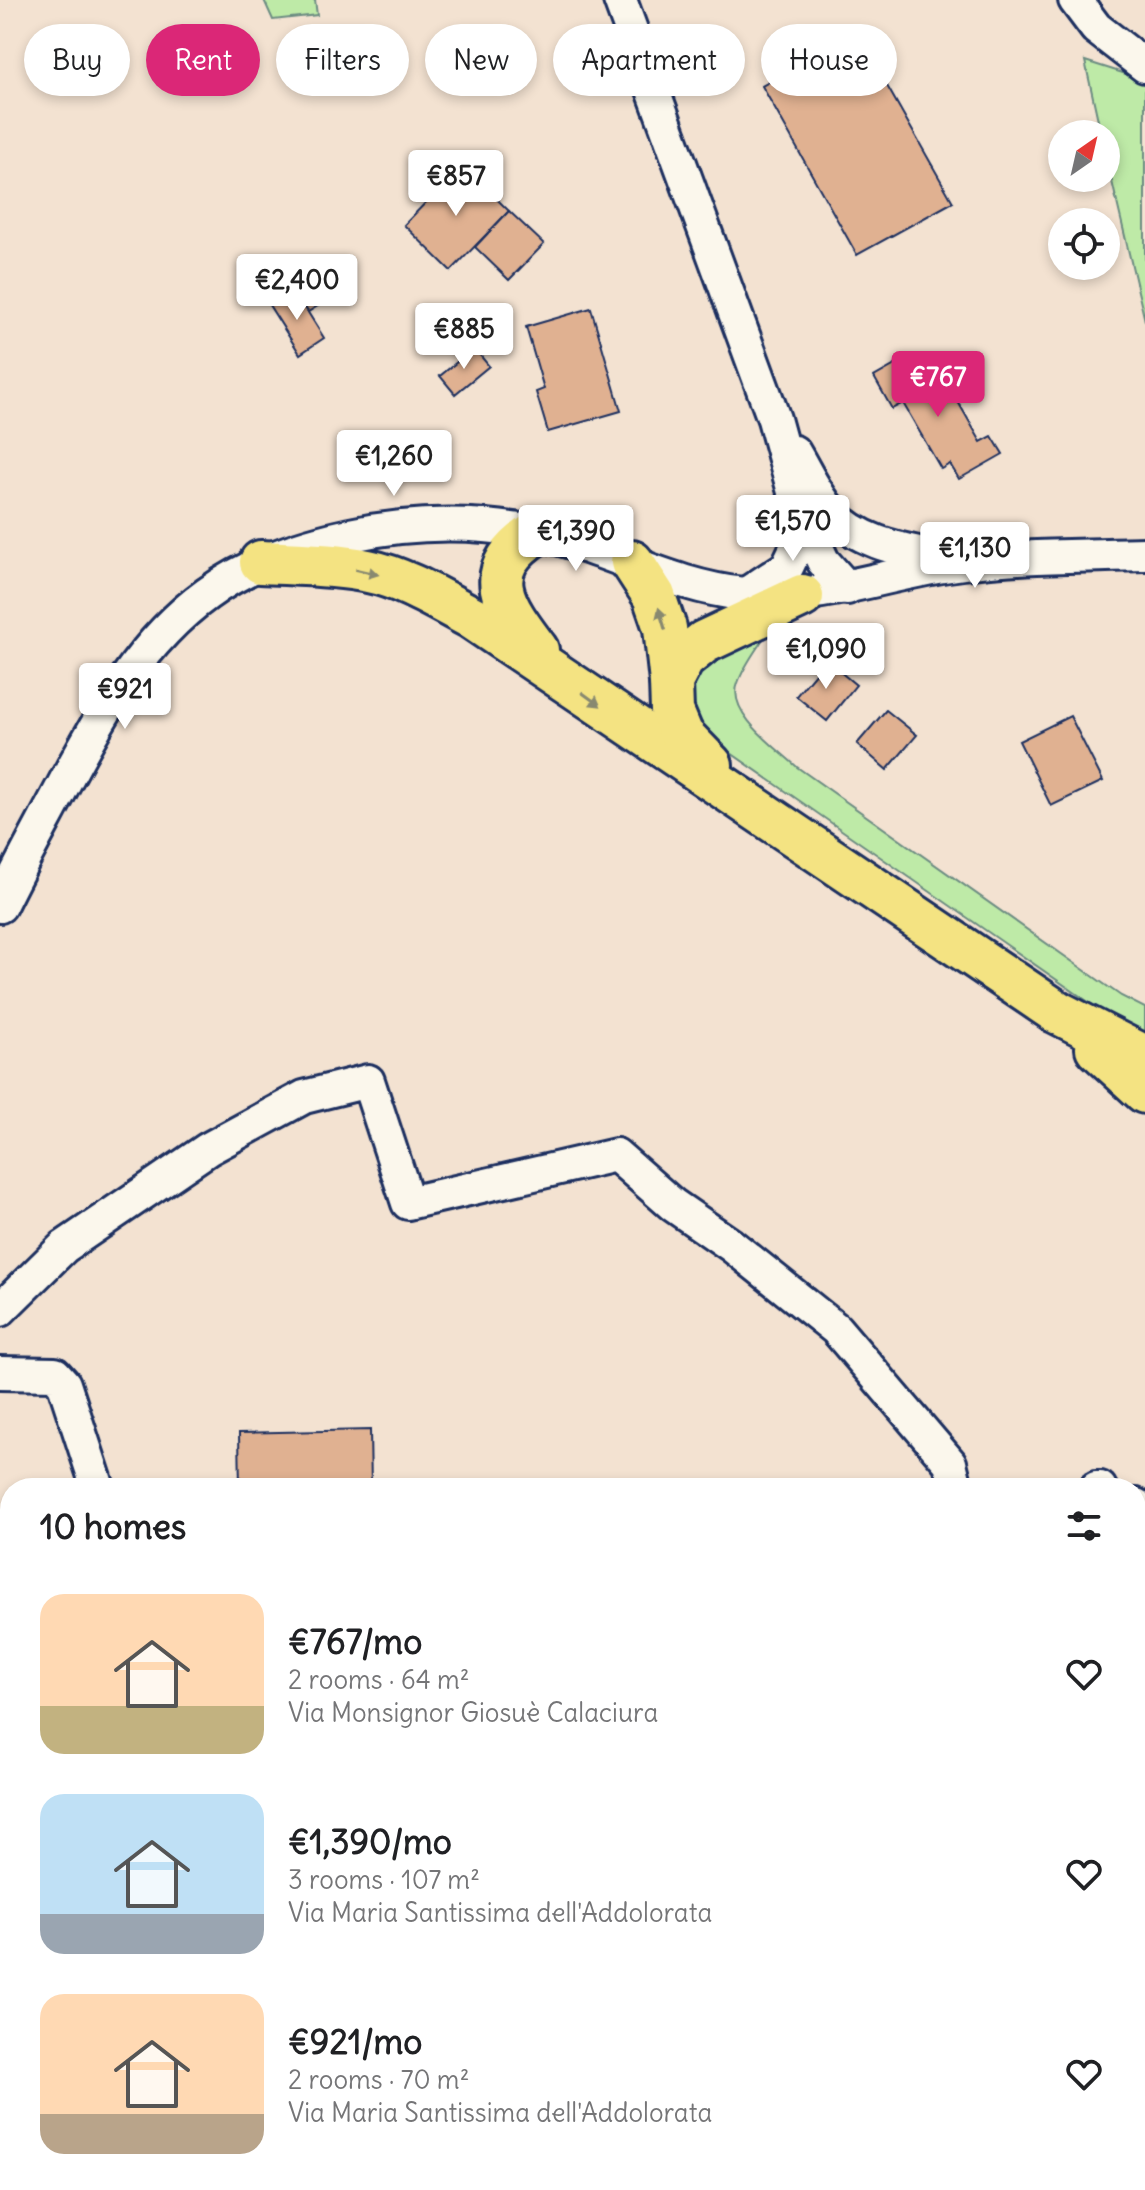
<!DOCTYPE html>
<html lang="en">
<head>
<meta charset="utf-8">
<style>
  :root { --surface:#fff; --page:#f6f6f6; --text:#202124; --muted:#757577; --accent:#db2777 }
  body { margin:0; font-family:Delius,sans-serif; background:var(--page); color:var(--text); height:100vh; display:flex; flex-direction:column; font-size:30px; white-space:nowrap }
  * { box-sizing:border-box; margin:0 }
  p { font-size:26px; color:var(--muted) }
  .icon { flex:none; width:44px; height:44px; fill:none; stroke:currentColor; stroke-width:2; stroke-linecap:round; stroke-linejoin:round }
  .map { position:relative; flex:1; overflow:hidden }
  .panel { position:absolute; left:0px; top:1478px; width:1146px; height:712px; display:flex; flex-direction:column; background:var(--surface); border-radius:32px 32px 0 0; box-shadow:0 4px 12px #0003 }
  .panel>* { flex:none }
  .hud { position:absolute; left:24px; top:24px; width:1098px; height:72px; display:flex; gap:16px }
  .needle { width:52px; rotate:34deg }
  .buttons { position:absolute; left:1048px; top:120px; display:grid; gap:16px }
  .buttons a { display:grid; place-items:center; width:72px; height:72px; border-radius:50%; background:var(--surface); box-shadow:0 4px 12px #0003; font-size:40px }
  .price { position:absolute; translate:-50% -68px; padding:0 18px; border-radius:8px; background:#fff; color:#222; font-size:26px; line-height:52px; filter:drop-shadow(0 2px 4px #0008) }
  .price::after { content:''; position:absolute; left:50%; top:48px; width:24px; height:18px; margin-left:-12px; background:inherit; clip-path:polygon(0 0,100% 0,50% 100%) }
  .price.active { background:var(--accent); color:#fff }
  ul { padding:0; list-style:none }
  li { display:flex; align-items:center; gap:24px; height:200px; padding:0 40px }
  li span { display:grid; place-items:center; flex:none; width:224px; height:160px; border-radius:24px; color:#555 }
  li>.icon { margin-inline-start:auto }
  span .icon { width:96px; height:96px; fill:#fffc; stroke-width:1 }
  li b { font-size:34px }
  h2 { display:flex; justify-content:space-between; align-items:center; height:96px; padding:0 40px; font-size:34px }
  .chip { padding:0 28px; border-radius:36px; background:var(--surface); box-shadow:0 4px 12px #0003; font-size:28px; line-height:72px }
  .chip.active { background:var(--accent); color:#fff }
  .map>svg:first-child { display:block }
  .green { fill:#beeaa7; stroke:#6c8c82; stroke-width:2 }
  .building { fill:#e0b191; stroke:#1b2f5e; stroke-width:2 }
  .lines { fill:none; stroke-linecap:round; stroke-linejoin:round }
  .minor-casing { stroke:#1b2f5e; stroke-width:38 }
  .major-casing { stroke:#1b2f5e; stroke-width:48 }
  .minor { stroke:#fbf7ec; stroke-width:32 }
  .major { stroke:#f4e382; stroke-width:42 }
  .oneway { fill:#888970 }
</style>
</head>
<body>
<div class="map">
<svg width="1145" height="2190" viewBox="0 0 1145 2190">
  <rect width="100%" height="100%" fill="#f3e2d1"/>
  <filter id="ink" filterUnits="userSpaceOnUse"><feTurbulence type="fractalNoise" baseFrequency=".0125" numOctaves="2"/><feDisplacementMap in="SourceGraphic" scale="16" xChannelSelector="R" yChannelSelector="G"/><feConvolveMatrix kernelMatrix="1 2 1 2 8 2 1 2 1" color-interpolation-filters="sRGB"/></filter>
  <g filter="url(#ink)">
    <!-- green -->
    <g class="green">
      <polygon points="264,0 315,0 317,15 273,20"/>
      <polygon points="1085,61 1145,80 1145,321 1106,156 1106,134 1101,134"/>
      <path d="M767,633C757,649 744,665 738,683C726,713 777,748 797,767L1121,996L1145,1008V1039L1136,1035L695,728L685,700L693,671Z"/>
    </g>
    <!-- building -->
    <g class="building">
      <polygon points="857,33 953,202 857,255 762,86"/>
      <polygon points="462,165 509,211 451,271 404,225"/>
      <polygon points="509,211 544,244 509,280 475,247"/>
      <polygon points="329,267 343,290 308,312 294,290"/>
      <polygon points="294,290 324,338 300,354 269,305"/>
      <polygon points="591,308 621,411 548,432 536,392 544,389 526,327"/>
      <polygon points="474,348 489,366 455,394 440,376"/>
      <polygon points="909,357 927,389 945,379 981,442 992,436 1003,454 959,479 950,464 941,469 903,403 892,409 874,377"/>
      <polygon points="826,660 856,685 827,721 796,696"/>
      <polygon points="886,710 917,735 887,770 857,744"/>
      <polygon points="1070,716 1103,781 1051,806 1019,741"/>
      <polygon points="370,1430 371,1488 240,1488 239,1433"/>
    </g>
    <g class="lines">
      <defs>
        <g id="minor">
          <polyline points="620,0 774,419 797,503 801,524 798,544 787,567 746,594"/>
          <polyline points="1075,0 1096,28 1145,66"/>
          <path d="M794,452C806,472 816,495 831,512C861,545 906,550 947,559"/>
          <polyline points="801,513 823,561 847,588"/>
          <path d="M0,906C21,863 44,822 66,780C103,711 142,641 207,594C249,563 299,546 350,535C411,522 475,521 537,533C608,548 672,587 744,594C823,602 887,572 963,563C1023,555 1085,556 1145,554"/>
          <polyline points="0,1310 64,1247 208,1149 304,1097 368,1081 408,1203 616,1155 673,1205 731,1245 836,1329 950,1463 956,1488"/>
          <polyline points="0,1373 55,1374 64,1384 98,1488"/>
          <polyline points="1096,1488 1100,1488"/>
          <polyline points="1136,1505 1145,1514"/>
          <polyline points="1136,1697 1145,1682"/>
          <path d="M10,1967C4,2000 0,2020 10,2052"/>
          <polyline points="81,2180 90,2190"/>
          <polyline points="585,2190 603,2180"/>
        </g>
        <g id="major">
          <path d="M536,533C477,571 504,606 537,650"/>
          <path d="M261,562C297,564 333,564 368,571C404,578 439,600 471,617L1057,1012L1145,1057"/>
          <polyline points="632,562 654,596 665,628 671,682"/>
          <polyline points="711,765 682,735 672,711 671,682 683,659 704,642 802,596"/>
          <polyline points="1097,1048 1145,1092"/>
        </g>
      </defs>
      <!-- minor casing -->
      <use href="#minor" class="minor-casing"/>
      <!-- major casing -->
      <use href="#major" class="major-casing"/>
      <!-- minor -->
      <use href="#minor" class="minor"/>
      <!-- major -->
      <use href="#major" class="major"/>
    </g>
    <!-- one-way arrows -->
    <defs><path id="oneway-solid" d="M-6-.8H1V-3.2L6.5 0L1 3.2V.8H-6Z" transform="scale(2)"/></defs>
    <g class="oneway">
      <use href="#oneway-solid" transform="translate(367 572) rotate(13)"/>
      <use href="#oneway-solid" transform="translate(662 619) rotate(-107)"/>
      <use href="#oneway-solid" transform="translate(591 699) rotate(36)"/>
    </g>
  </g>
</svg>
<div class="buttons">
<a><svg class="needle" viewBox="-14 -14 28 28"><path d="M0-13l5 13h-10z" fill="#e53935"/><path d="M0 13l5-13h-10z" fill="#757577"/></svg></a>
<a><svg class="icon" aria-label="locate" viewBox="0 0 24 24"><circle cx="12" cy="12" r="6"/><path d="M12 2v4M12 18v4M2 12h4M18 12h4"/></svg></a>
</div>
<b class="price" style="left:456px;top:218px">€857</b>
<b class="price" style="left:297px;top:322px">€2,400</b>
<b class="price" style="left:464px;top:371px">€885</b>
<b class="price active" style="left:938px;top:419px">€767</b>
<b class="price" style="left:394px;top:498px">€1,260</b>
<b class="price" style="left:793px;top:563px">€1,570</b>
<b class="price" style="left:576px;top:573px">€1,390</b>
<b class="price" style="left:975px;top:590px">€1,130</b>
<b class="price" style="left:826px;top:691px">€1,090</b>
<b class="price" style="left:125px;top:731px">€921</b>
<div class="hud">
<a class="chip">Buy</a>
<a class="chip active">Rent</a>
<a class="chip">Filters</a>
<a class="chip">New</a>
<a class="chip">Apartment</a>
<a class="chip">House</a>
</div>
<section class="panel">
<h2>10 homes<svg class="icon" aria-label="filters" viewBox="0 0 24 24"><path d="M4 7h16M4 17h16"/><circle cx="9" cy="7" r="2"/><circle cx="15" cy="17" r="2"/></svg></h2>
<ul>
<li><span style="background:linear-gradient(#ffd9b3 70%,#c2b280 0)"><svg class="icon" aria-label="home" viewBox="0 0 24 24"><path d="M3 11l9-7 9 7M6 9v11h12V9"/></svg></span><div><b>€767/mo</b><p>2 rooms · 64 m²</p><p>Via Monsignor Giosuè Calaciura</p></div><svg class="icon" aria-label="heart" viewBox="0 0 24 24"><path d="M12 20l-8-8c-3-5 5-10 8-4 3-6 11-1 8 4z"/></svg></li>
<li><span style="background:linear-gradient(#bfe0f5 75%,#9aa5b1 0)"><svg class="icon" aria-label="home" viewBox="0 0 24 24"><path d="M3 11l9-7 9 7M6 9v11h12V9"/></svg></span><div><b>€1,390/mo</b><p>3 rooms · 107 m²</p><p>Via Maria Santissima dell'Addolorata</p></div><svg class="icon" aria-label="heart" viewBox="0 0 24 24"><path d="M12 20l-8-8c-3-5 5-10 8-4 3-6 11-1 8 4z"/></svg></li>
<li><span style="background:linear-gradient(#ffd9b3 75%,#b9a48a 0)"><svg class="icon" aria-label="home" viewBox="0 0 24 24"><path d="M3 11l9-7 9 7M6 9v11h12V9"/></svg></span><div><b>€921/mo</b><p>2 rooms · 70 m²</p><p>Via Maria Santissima dell'Addolorata</p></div><svg class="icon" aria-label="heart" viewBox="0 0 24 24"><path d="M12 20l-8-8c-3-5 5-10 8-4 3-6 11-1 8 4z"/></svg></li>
</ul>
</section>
</div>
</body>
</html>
